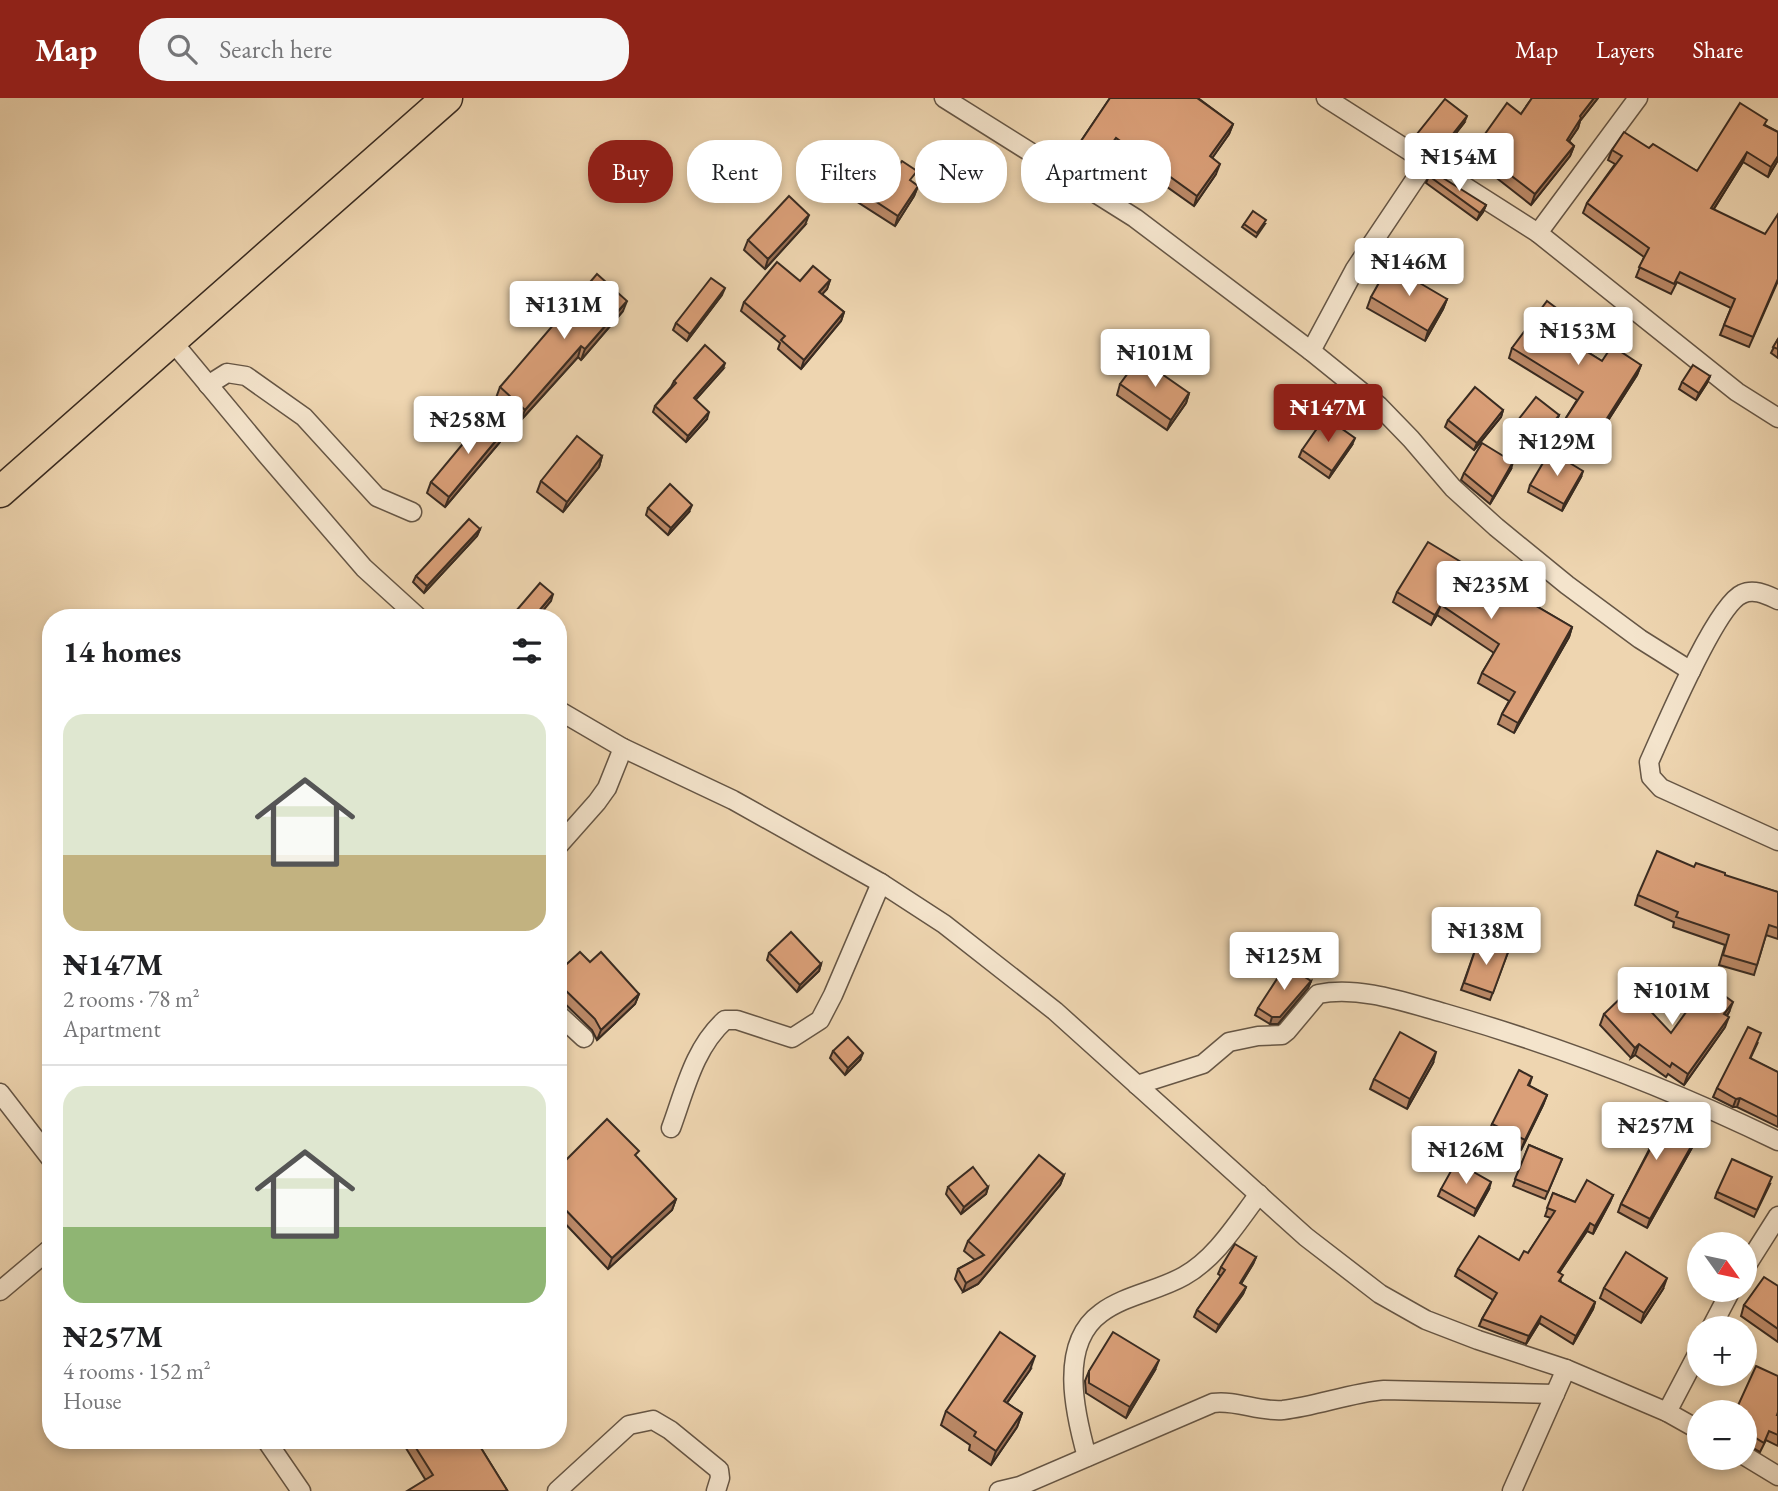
<!DOCTYPE html>
<html lang="en">
<head>
<meta charset="utf-8">
<style>
  :root { --surface:#fff; --page:#f6f6f6; --text:#202124; --muted:#757577; --line:#e0e0e0; --accent:#8f2418 }
  body { margin:0; font-family:"EB Garamond",serif; background:var(--page); color:var(--text); height:100vh; display:flex; flex-direction:column; font-size:26px; white-space:nowrap }
  * { box-sizing:border-box; margin:0 }
  p { font-size:23px; color:var(--muted) }
  .icon { flex:none; width:38px; height:38px; fill:none; stroke:currentColor; stroke-width:2; stroke-linecap:round; stroke-linejoin:round }
  .map { position:relative; flex:1; overflow:hidden }
  .details { position:absolute; left:42px; top:511px; width:525px; height:840px; display:flex; flex-direction:column; background:var(--surface); border-radius:28px; box-shadow:0 4px 10px #0003 }
  .details>* { flex:none }
  .top-card { position:absolute; left:588px; top:42px; width:665px; height:63px; display:flex; gap:14px }
  .needle { width:46px; rotate:123deg }
  .buttons { position:absolute; left:1687px; top:1134px; display:grid; gap:14px }
  .buttons a { display:grid; place-items:center; width:70px; height:70px; border-radius:50%; background:var(--surface); box-shadow:0 4px 10px #0003; font-size:35px }
  .price { position:absolute; translate:-50% -60px; padding:0 16px; border-radius:7px; background:#fff; color:#222; font-size:23px; line-height:46px; filter:drop-shadow(0 2px 4px #0008) }
  .price::after { content:''; position:absolute; left:50%; top:42px; width:21px; height:16px; margin-left:-10px; background:inherit; clip-path:polygon(0 0,100% 0,50% 100%) }
  .price.current { background:var(--accent); color:#fff }
  ul { padding:0; list-style:none }
  li { display:grid; align-content:center; gap:14px; height:371px; padding:0 21px }
  li+li { border-top:2px solid var(--line) }
  li span { display:grid; place-items:center; height:217px; border-radius:21px; color:#555 }
  li>.icon { margin-inline-start:auto }
  span .icon { width:126px; height:126px; fill:#fffc; stroke-width:1 }
  li b { font-size:30px }
  h2 { display:flex; justify-content:space-between; align-items:center; height:84px; padding:0 21px; font-size:30px }
  .chip { padding:0 24px; border-radius:28px; background:var(--surface); box-shadow:0 4px 10px #0003; font-size:24px; line-height:63px }
  .chip.current { background:var(--accent); color:#fff }
  header { display:flex; align-items:center; gap:42px; box-sizing:border-box; height:98px; padding:0 35px; background:var(--accent); color:#fff }
  header strong { font-size:33px }
  nav { display:flex; gap:38px; margin-inline-start:auto; font-size:24px }
  .search { width:490px; height:63px; background:var(--page); display:flex; align-items:center; gap:18px; box-sizing:border-box; padding:0 24px; border-radius:28px; color:var(--muted); font-size:26px }
  .map>svg:first-child { display:block }
  .lines { fill:none; stroke-linecap:round; stroke-linejoin:round }
  .street-casing { stroke:#665645; stroke-width:21 }
  .primary-casing { stroke:#392b21; stroke-width:33 }
  .street { stroke:#f4e4cc; stroke-width:18 }
  .primary { stroke:#eed5b0; stroke-width:30 }
  .wall { fill:#bb8967; stroke:#392b21; stroke-width:2 }
  .shaded-wall { fill:#996f54; stroke:#392b21; stroke-width:2 }
  .building { fill:#da9f78; stroke:#392b21; stroke-width:2 }
</style>
</head>
<body>
<header>
<strong>Map</strong>
<div class="search"><svg class="icon" aria-label="search" viewBox="0 0 24 24"><circle cx="10" cy="10" r="6"/><path d="M15 15l6 6"/></svg>Search here</div>
<nav><a>Map</a><a>Layers</a><a>Share</a></nav>
</header>
<div class="map">
<svg width="1778" height="1393" viewBox="0 0 1778 1393">
  <rect width="100%" height="100%" fill="#eed5b0"/>
  <filter id="stains"><feTurbulence type="fractalNoise" baseFrequency=".00286" numOctaves="4"/><feColorMatrix values="0 0 0 0 .2 0 0 0 0 .09 0 0 0 0 .02 0 0 0 .5 -.17"/></filter>
  <radialGradient id="worn" r=".72"><stop offset=".6" stop-color="#630" stop-opacity="0"/><stop offset="1" stop-color="#630" stop-opacity=".3"/></radialGradient>
  <g class="lines">
    <defs>
      <g id="street">
        <polyline points="944,0 1135,120 1311,253 1379,308 1411,341 1453,390 1496,429 1567,487 1640,541 1691,573"/>
        <polyline points="1326,0 1538,135 1737,294 1778,320"/>
        <polyline points="1538,135 1638,0"/>
        <polyline points="172,243 265,355 364,470 419,520"/>
        <polyline points="1311,253 1355,171 1426,65"/>
        <polyline points="208,287 227,275 246,278 304,319 377,399 412,414"/>
        <path d="M1778,502C1767,497 1754,490 1742,496C1716,507 1663,633 1649,664L1651,679L1661,690L1778,743"/>
        <polyline points="558,612 623,650 733,702 881,785 944,826 1055,913 1306,1139 1380,1196 1426,1222 1478,1242 1566,1271 1667,1314 1699,1332"/>
        <polyline points="558,748 597,704 607,690 623,650"/>
        <polyline points="558,916 584,940"/>
        <path d="M1137,987L1203,966L1229,944L1258,938L1282,937L1287,933L1318,896C1360,888 1404,904 1444,915C1559,948 1671,991 1778,1043"/>
        <polyline points="0,995 51,1061"/>
        <path d="M671,1030C685,992 694,950 725,922H737L792,940L820,922L833,897L881,785"/>
        <polyline points="1745,1170 1778,1118"/>
        <polyline points="0,1193 51,1150"/>
        <polyline points="1711,1230 1731,1192"/>
        <polyline points="1667,1314 1699,1253"/>
        <polyline points="266,1342 301,1393"/>
        <polyline points="1745,1358 1778,1378"/>
        <path d="M1087,1359C1075,1316 1058,1246 1101,1215C1125,1197 1158,1193 1184,1178C1216,1160 1237,1125 1259,1096"/>
        <polyline points="557,1393 629,1327 653,1322 670,1332 719,1372 720,1380 716,1393"/>
        <path d="M999,1393L1020,1388L1213,1305C1237,1302 1258,1314 1283,1312C1317,1308 1350,1295 1384,1292L1555,1296"/>
        <polyline points="1512,1393 1566,1271"/>
      </g>
      <polyline id="primary" points="0,394 447,0"/>
    </defs>
    <!-- street casing -->
    <use href="#street" class="street-casing"/>
    <!-- primary casing -->
    <use href="#primary" class="primary-casing"/>
    <!-- street -->
    <use href="#street" class="street"/>
    <!-- primary -->
    <use href="#primary" class="primary"/>
  </g>
  <!-- wall -->
  <g class="wall">
    <polygon points="1110,0 1198,0 1233,26 1229,36 1212,60 1216,76 1194,108 1112,50 1092,79 1069,65 1073,55"/>
    <polygon points="1532,0 1598,0 1580,23 1578,30 1569,43 1574,48 1570,58 1531,107 1471,60 1475,50 1521,16"/>
    <polygon points="1464,25 1438,58 1415,43 1417,36"/>
    <polygon points="1765,27 1778,34 1778,62 1768,79 1743,64 1714,111 1778,183 1749,249 1720,237 1731,210 1677,184 1671,196 1636,179 1644,159 1583,115 1587,105 1615,66 1608,62 1612,52 1649,50 1697,73"/>
    <polygon points="1429,78 1486,107 1483,114 1477,122 1426,85"/>
    <polygon points="912,84 918,88 914,98 895,128 845,96 849,86"/>
    <polygon points="1244,126 1265,126 1256,139 1242,129"/>
    <polygon points="805,127 765,171 744,152 748,142"/>
    <polygon points="830,182 827,191 822,196 844,214 841,223 801,271 778,251 780,245 741,213 744,204 800,183"/>
    <polygon points="722,197 687,243 673,232 676,225"/>
    <polygon points="1371,199 1447,201 1443,211 1425,243 1367,210"/>
    <polygon points="623,213 581,262 578,259 521,322 496,300 500,289"/>
    <polygon points="1579,227 1575,237 1570,243 1602,263 1641,267 1637,277 1591,349 1562,330 1566,320 1577,302 1509,260 1512,250"/>
    <polygon points="1778,241 1778,260 1771,255"/>
    <polygon points="723,271 695,302 707,321 686,344 653,314 655,308 671,289 674,283"/>
    <polygon points="1710,278 1707,285 1696,302 1679,291 1682,284"/>
    <polygon points="1120,286 1189,295 1186,305 1167,332 1117,297"/>
    <polygon points="1503,312 1501,319 1474,352 1445,329 1448,322"/>
    <polygon points="1559,317 1556,324 1539,346 1516,328 1518,322"/>
    <polygon points="504,333 500,344 445,409 427,395 431,384"/>
    <polygon points="1352,347 1329,380 1299,359 1302,352"/>
    <polygon points="602,358 599,369 563,414 537,394 541,383"/>
    <polygon points="1511,371 1490,406 1461,382 1464,375"/>
    <polygon points="1581,379 1562,413 1528,394 1530,387"/>
    <polygon points="648,410 689,414 668,437 646,417"/>
    <polygon points="480,431 477,438 424,495 413,484 416,478"/>
    <polygon points="1397,494 1519,498 1572,529 1569,539 1514,635 1498,626 1502,616 1509,603 1478,585 1482,575 1494,555 1437,517 1431,527 1393,504"/>
    <polygon points="1694,769 1778,794 1778,841 1766,837 1754,877 1719,867 1725,847 1673,829 1674,824 1635,807 1638,797"/>
    <polygon points="1478,844 1508,854 1490,902 1461,892"/>
    <polygon points="769,855 821,866 819,873 797,894 767,862"/>
    <polygon points="590,864 639,896 635,906 597,942 592,932 558,899 558,874"/>
    <polygon points="1311,883 1308,890 1278,926 1270,926 1255,917 1258,910"/>
    <polygon points="1729,914 1727,918 1725,929 1684,987 1668,976 1666,979 1635,957 1631,960 1600,927 1604,916 1671,935"/>
    <polygon points="1758,944 1750,961 1778,974 1778,1029 1737,1009 1733,1009 1713,999 1717,990"/>
    <polygon points="833,953 860,962 845,977 830,960"/>
    <polygon points="1433,965 1407,1011 1370,991 1374,981"/>
    <polygon points="1532,979 1529,988 1547,997 1543,1007 1521,1052 1488,1036 1492,1026"/>
    <polygon points="1663,1026 1694,1046 1647,1130 1618,1114 1621,1106 1650,1050 1622,1037 1625,1028"/>
    <polygon points="1529,1047 1562,1061 1545,1101 1513,1088"/>
    <polygon points="558,1070 676,1101 672,1112 608,1171 558,1118"/>
    <polygon points="1064,1077 1060,1087 978,1186 963,1194 955,1181 958,1171 975,1162 964,1153 968,1143"/>
    <polygon points="1770,1086 1754,1119 1715,1100 1717,1094"/>
    <polygon points="948,1089 988,1089 986,1096 961,1116 946,1096"/>
    <polygon points="1441,1091 1489,1091 1474,1118 1438,1098"/>
    <polygon points="1553,1095 1575,1104 1613,1097 1610,1104 1593,1136 1587,1133 1559,1175 1561,1184 1595,1204 1593,1211 1573,1246 1539,1225 1526,1246 1479,1228 1482,1221 1493,1202 1455,1178 1458,1171 1519,1162 1528,1155 1551,1120 1545,1118"/>
    <polygon points="1256,1159 1253,1166 1241,1186 1246,1189 1243,1196 1216,1234 1194,1219 1197,1212 1221,1178 1218,1176 1221,1169"/>
    <polygon points="1778,1188 1778,1244 1741,1218 1744,1207"/>
    <polygon points="1604,1190 1663,1191 1641,1225 1600,1200"/>
    <polygon points="1030,1272 1007,1305 1022,1315 1017,1329 991,1367 969,1352 970,1347 941,1327 946,1313"/>
    <polygon points="1155,1272 1126,1320 1086,1295 1085,1283 1089,1273"/>
    <polygon points="1778,1278 1778,1348 1766,1342 1760,1354 1750,1348 1745,1347 1745,1314"/>
    <polygon points="401,1342 476,1342 507,1392 425,1381"/>
  </g>
  <!-- shaded-wall -->
  <g class="shaded-wall">
    <polygon points="1594,0 1598,0 1580,23 1578,30 1563,52 1567,42 1580,18"/>
    <polygon points="1467,18 1464,25 1438,58 1441,51"/>
    <polygon points="1233,26 1229,36 1206,69 1210,58"/>
    <polygon points="1116,40 1112,50 1092,79 1095,69"/>
    <polygon points="1574,48 1570,58 1531,107 1535,96"/>
    <polygon points="1747,54 1743,64 1708,120 1711,110"/>
    <polygon points="1778,58 1778,62 1768,79 1771,69"/>
    <polygon points="1220,66 1216,76 1194,108 1197,98"/>
    <polygon points="918,88 914,98 895,128 898,118"/>
    <polygon points="1486,107 1483,114 1477,122 1480,115"/>
    <polygon points="809,117 805,127 765,171 768,161"/>
    <polygon points="830,182 827,191 816,203 819,194"/>
    <polygon points="725,190 722,197 687,243 690,236"/>
    <polygon points="1447,201 1443,211 1425,243 1428,233"/>
    <polygon points="627,203 623,213 581,262 585,251"/>
    <polygon points="844,214 841,223 801,271 804,262"/>
    <polygon points="1579,227 1575,237 1564,252 1568,242"/>
    <polygon points="581,248 578,259 521,322 525,312"/>
    <polygon points="725,265 723,271 691,307 694,300"/>
    <polygon points="1641,267 1637,277 1591,349 1595,339"/>
    <polygon points="1710,278 1707,285 1696,302 1699,295"/>
    <polygon points="1189,295 1186,305 1167,332 1171,322"/>
    <polygon points="1503,312 1501,319 1474,352 1477,345"/>
    <polygon points="709,314 707,321 686,344 688,338"/>
    <polygon points="1559,317 1556,324 1539,346 1541,340"/>
    <polygon points="504,333 500,344 445,409 449,399"/>
    <polygon points="1355,340 1352,347 1329,380 1332,373"/>
    <polygon points="602,358 599,369 563,414 567,404"/>
    <polygon points="1513,364 1511,371 1490,406 1493,399"/>
    <polygon points="1583,373 1581,379 1562,413 1564,406"/>
    <polygon points="692,407 689,414 668,437 671,430"/>
    <polygon points="480,431 477,438 424,495 427,488"/>
    <polygon points="553,496 551,503 537,520 533,520"/>
    <polygon points="1441,507 1437,517 1431,527 1435,517"/>
    <polygon points="1572,529 1569,539 1514,635 1518,625"/>
    <polygon points="821,866 819,873 797,894 800,887"/>
    <polygon points="1311,883 1308,890 1278,926 1270,926 1272,919"/>
    <polygon points="639,896 635,906 597,942 601,932"/>
    <polygon points="1733,904 1729,914 1720,927 1724,916"/>
    <polygon points="1729,919 1725,929 1684,987 1688,976"/>
    <polygon points="1639,946 1635,957 1631,960 1635,950"/>
    <polygon points="1436,954 1433,965 1407,1011 1410,1001"/>
    <polygon points="863,955 860,962 845,977 848,970"/>
    <polygon points="1547,997 1543,1007 1521,1052 1525,1042"/>
    <polygon points="1740,1000 1737,1009 1733,1009 1736,1001"/>
    <polygon points="1697,1038 1694,1046 1647,1130 1650,1121"/>
    <polygon points="1064,1077 1060,1087 978,1186 963,1194 966,1185"/>
    <polygon points="1491,1084 1489,1091 1474,1118 1476,1111"/>
    <polygon points="988,1089 986,1096 961,1116 964,1109"/>
    <polygon points="1613,1097 1610,1104 1593,1136 1595,1128"/>
    <polygon points="676,1101 672,1112 608,1171 612,1160"/>
    <polygon points="1590,1125 1587,1133 1555,1181 1558,1174"/>
    <polygon points="1256,1159 1253,1166 1237,1192 1240,1185"/>
    <polygon points="1667,1180 1663,1191 1641,1225 1644,1215"/>
    <polygon points="1246,1189 1243,1196 1216,1234 1219,1227"/>
    <polygon points="1595,1204 1593,1211 1573,1246 1576,1238"/>
    <polygon points="1541,1218 1539,1225 1526,1246 1529,1238"/>
    <polygon points="1035,1258 1030,1272 999,1316 1004,1303"/>
    <polygon points="1159,1262 1155,1272 1126,1320 1130,1309"/>
    <polygon points="1022,1315 1017,1329 991,1367 996,1353"/>
  </g>
  <!-- building -->
  <g class="building">
    <polygon points="1110,0 1197,0 1233,26 1210,58 1220,66 1197,98 1116,40 1095,69 1073,55"/>
    <polygon points="1532,0 1594,0 1580,18 1581,20 1567,42 1574,48 1535,96 1475,50 1507,5 1521,16"/>
    <polygon points="1445,1 1467,18 1441,51 1417,36"/>
    <polygon points="1740,5 1767,22 1764,27 1778,34 1778,58 1771,69 1747,54 1711,110 1765,136 1778,116 1778,181 1753,239 1724,227 1735,201 1680,174 1674,186 1639,169 1649,150 1587,105 1622,58 1612,52 1624,34 1649,50 1653,46 1697,73"/>
    <polygon points="869,55 895,73 902,63 917,73 910,82 918,88 898,118 849,86"/>
    <polygon points="1432,73 1486,107 1480,115 1429,78"/>
    <polygon points="789,98 809,117 768,161 748,142"/>
    <polygon points="1253,113 1266,122 1257,135 1244,126"/>
    <polygon points="777,164 800,183 813,168 830,182 819,194 844,214 804,262 781,242 785,238 744,204"/>
    <polygon points="1389,167 1447,201 1428,233 1371,199"/>
    <polygon points="597,176 627,203 585,251 581,248 525,312 500,289"/>
    <polygon points="711,180 725,190 690,236 676,225"/>
    <polygon points="1547,203 1579,227 1568,242 1602,263 1612,248 1641,267 1595,339 1566,320 1583,294 1512,250"/>
    <polygon points="1778,241 1778,251 1773,249"/>
    <polygon points="705,247 725,265 694,300 709,314 688,338 655,308 676,285 674,283"/>
    <polygon points="1139,260 1189,295 1171,322 1120,286"/>
    <polygon points="1693,267 1710,278 1699,295 1682,284"/>
    <polygon points="1475,289 1503,312 1477,345 1448,322"/>
    <polygon points="1536,299 1559,317 1541,340 1518,322"/>
    <polygon points="486,318 504,333 449,399 431,384"/>
    <polygon points="1325,319 1355,340 1332,373 1302,352"/>
    <polygon points="577,338 602,358 567,404 541,383"/>
    <polygon points="1482,345 1513,364 1493,399 1464,375"/>
    <polygon points="1550,353 1583,373 1564,406 1530,387"/>
    <polygon points="670,386 692,407 671,430 648,410"/>
    <polygon points="469,421 480,431 427,488 416,478"/>
    <polygon points="1428,444 1481,476 1483,473 1519,498 1572,529 1518,625 1502,616 1515,594 1482,575 1499,546 1441,507 1435,517 1397,494"/>
    <polygon points="540,485 553,496 533,520 510,520"/>
    <polygon points="1657,753 1694,769 1696,765 1725,775 1725,777 1778,794 1778,830 1769,827 1757,867 1723,857 1729,837 1676,819 1678,814 1638,797"/>
    <polygon points="791,834 821,866 800,887 769,855"/>
    <polygon points="1478,844 1508,854 1493,895 1464,885"/>
    <polygon points="580,854 590,864 601,854 639,896 601,932 595,921 558,885 558,874"/>
    <polygon points="1286,867 1311,883 1280,919 1272,919 1258,910"/>
    <polygon points="1707,885 1733,904 1724,916 1729,919 1688,976 1672,965 1670,969 1639,946 1635,950 1604,916 1630,891 1671,935"/>
    <polygon points="1748,929 1761,935 1750,960 1778,974 1778,1019 1740,1000 1736,1001 1717,990"/>
    <polygon points="1400,934 1436,954 1410,1001 1374,981"/>
    <polygon points="848,939 863,955 848,970 833,953"/>
    <polygon points="1519,972 1532,979 1528,987 1547,997 1525,1042 1492,1026"/>
    <polygon points="1633,1012 1663,1026 1665,1021 1697,1038 1650,1121 1621,1106 1655,1042 1625,1028"/>
    <polygon points="607,1021 639,1053 635,1057 676,1101 612,1160 558,1104 558,1070"/>
    <polygon points="1529,1047 1562,1061 1548,1094 1515,1081"/>
    <polygon points="1039,1057 1064,1077 981,1176 966,1185 958,1171 984,1157 968,1143"/>
    <polygon points="1732,1061 1772,1079 1757,1112 1717,1094"/>
    <polygon points="1456,1064 1491,1084 1476,1111 1441,1091"/>
    <polygon points="973,1069 988,1089 964,1109 948,1089"/>
    <polygon points="1587,1082 1613,1097 1595,1128 1590,1125 1558,1174 1563,1177 1559,1183 1595,1204 1576,1238 1541,1218 1529,1238 1482,1221 1497,1195 1458,1171 1479,1138 1519,1162 1524,1153 1528,1155 1555,1113 1547,1110 1553,1095 1575,1104"/>
    <polygon points="1235,1146 1256,1159 1240,1185 1246,1189 1219,1227 1197,1212 1225,1172 1221,1169"/>
    <polygon points="1626,1154 1667,1180 1644,1215 1604,1190"/>
    <polygon points="1764,1179 1778,1188 1778,1231 1744,1207"/>
    <polygon points="1000,1234 1035,1258 1004,1303 1022,1315 996,1353 974,1338 976,1334 946,1313"/>
    <polygon points="1113,1234 1159,1262 1130,1309 1089,1285 1089,1273"/>
    <polygon points="1756,1268 1778,1278 1778,1314 1777,1317 1778,1317 1778,1337 1769,1333 1764,1345 1754,1339 1748,1337 1745,1339 1745,1314 1735,1314"/>
    <polygon points="411,1342 476,1342 507,1392 505,1393 407,1393 433,1377"/>
  </g>
  <rect width="100%" height="100%" filter="url(#stains)"/>
  <rect width="100%" height="100%" fill="url(#worn)"/>
</svg>
<div class="buttons">
<a><svg class="needle" viewBox="-14 -14 28 28"><path d="M0-13l5 13h-10z" fill="#e53935"/><path d="M0 13l5-13h-10z" fill="#757577"/></svg></a>
<a>+</a>
<a>−</a>
</div>
<b class="price" style="left:1459px;top:95px">₦154M</b>
<b class="price" style="left:1409px;top:200px">₦146M</b>
<b class="price" style="left:564px;top:243px">₦131M</b>
<b class="price" style="left:1578px;top:269px">₦153M</b>
<b class="price" style="left:1155px;top:291px">₦101M</b>
<b class="price current" style="left:1328px;top:346px">₦147M</b>
<b class="price" style="left:468px;top:358px">₦258M</b>
<b class="price" style="left:1557px;top:380px">₦129M</b>
<b class="price" style="left:1491px;top:523px">₦235M</b>
<b class="price" style="left:1486px;top:869px">₦138M</b>
<b class="price" style="left:1284px;top:894px">₦125M</b>
<b class="price" style="left:1672px;top:929px">₦101M</b>
<b class="price" style="left:1656px;top:1064px">₦257M</b>
<b class="price" style="left:1466px;top:1088px">₦126M</b>
<div class="top-card">
<a class="chip current">Buy</a>
<a class="chip">Rent</a>
<a class="chip">Filters</a>
<a class="chip">New</a>
<a class="chip">Apartment</a>
</div>
<section class="details">
<h2>14 homes<svg class="icon" aria-label="filters" viewBox="0 0 24 24"><path d="M4 7h16M4 17h16"/><circle cx="9" cy="7" r="2"/><circle cx="15" cy="17" r="2"/></svg></h2>
<ul>
<li><span style="background:linear-gradient(#dfe7d0 65%,#c2b280 0)"><svg class="icon" aria-label="home" viewBox="0 0 24 24"><path d="M3 11l9-7 9 7M6 9v11h12V9"/></svg></span><div><b>₦147M</b><p>2 rooms · 78 m²</p><p>Apartment</p></div></li>
<li><span style="background:linear-gradient(#dfe7d0 65%,#8fb573 0)"><svg class="icon" aria-label="home" viewBox="0 0 24 24"><path d="M3 11l9-7 9 7M6 9v11h12V9"/></svg></span><div><b>₦257M</b><p>4 rooms · 152 m²</p><p>House</p></div></li>
</ul>
</section>
</div>
</body>
</html>
